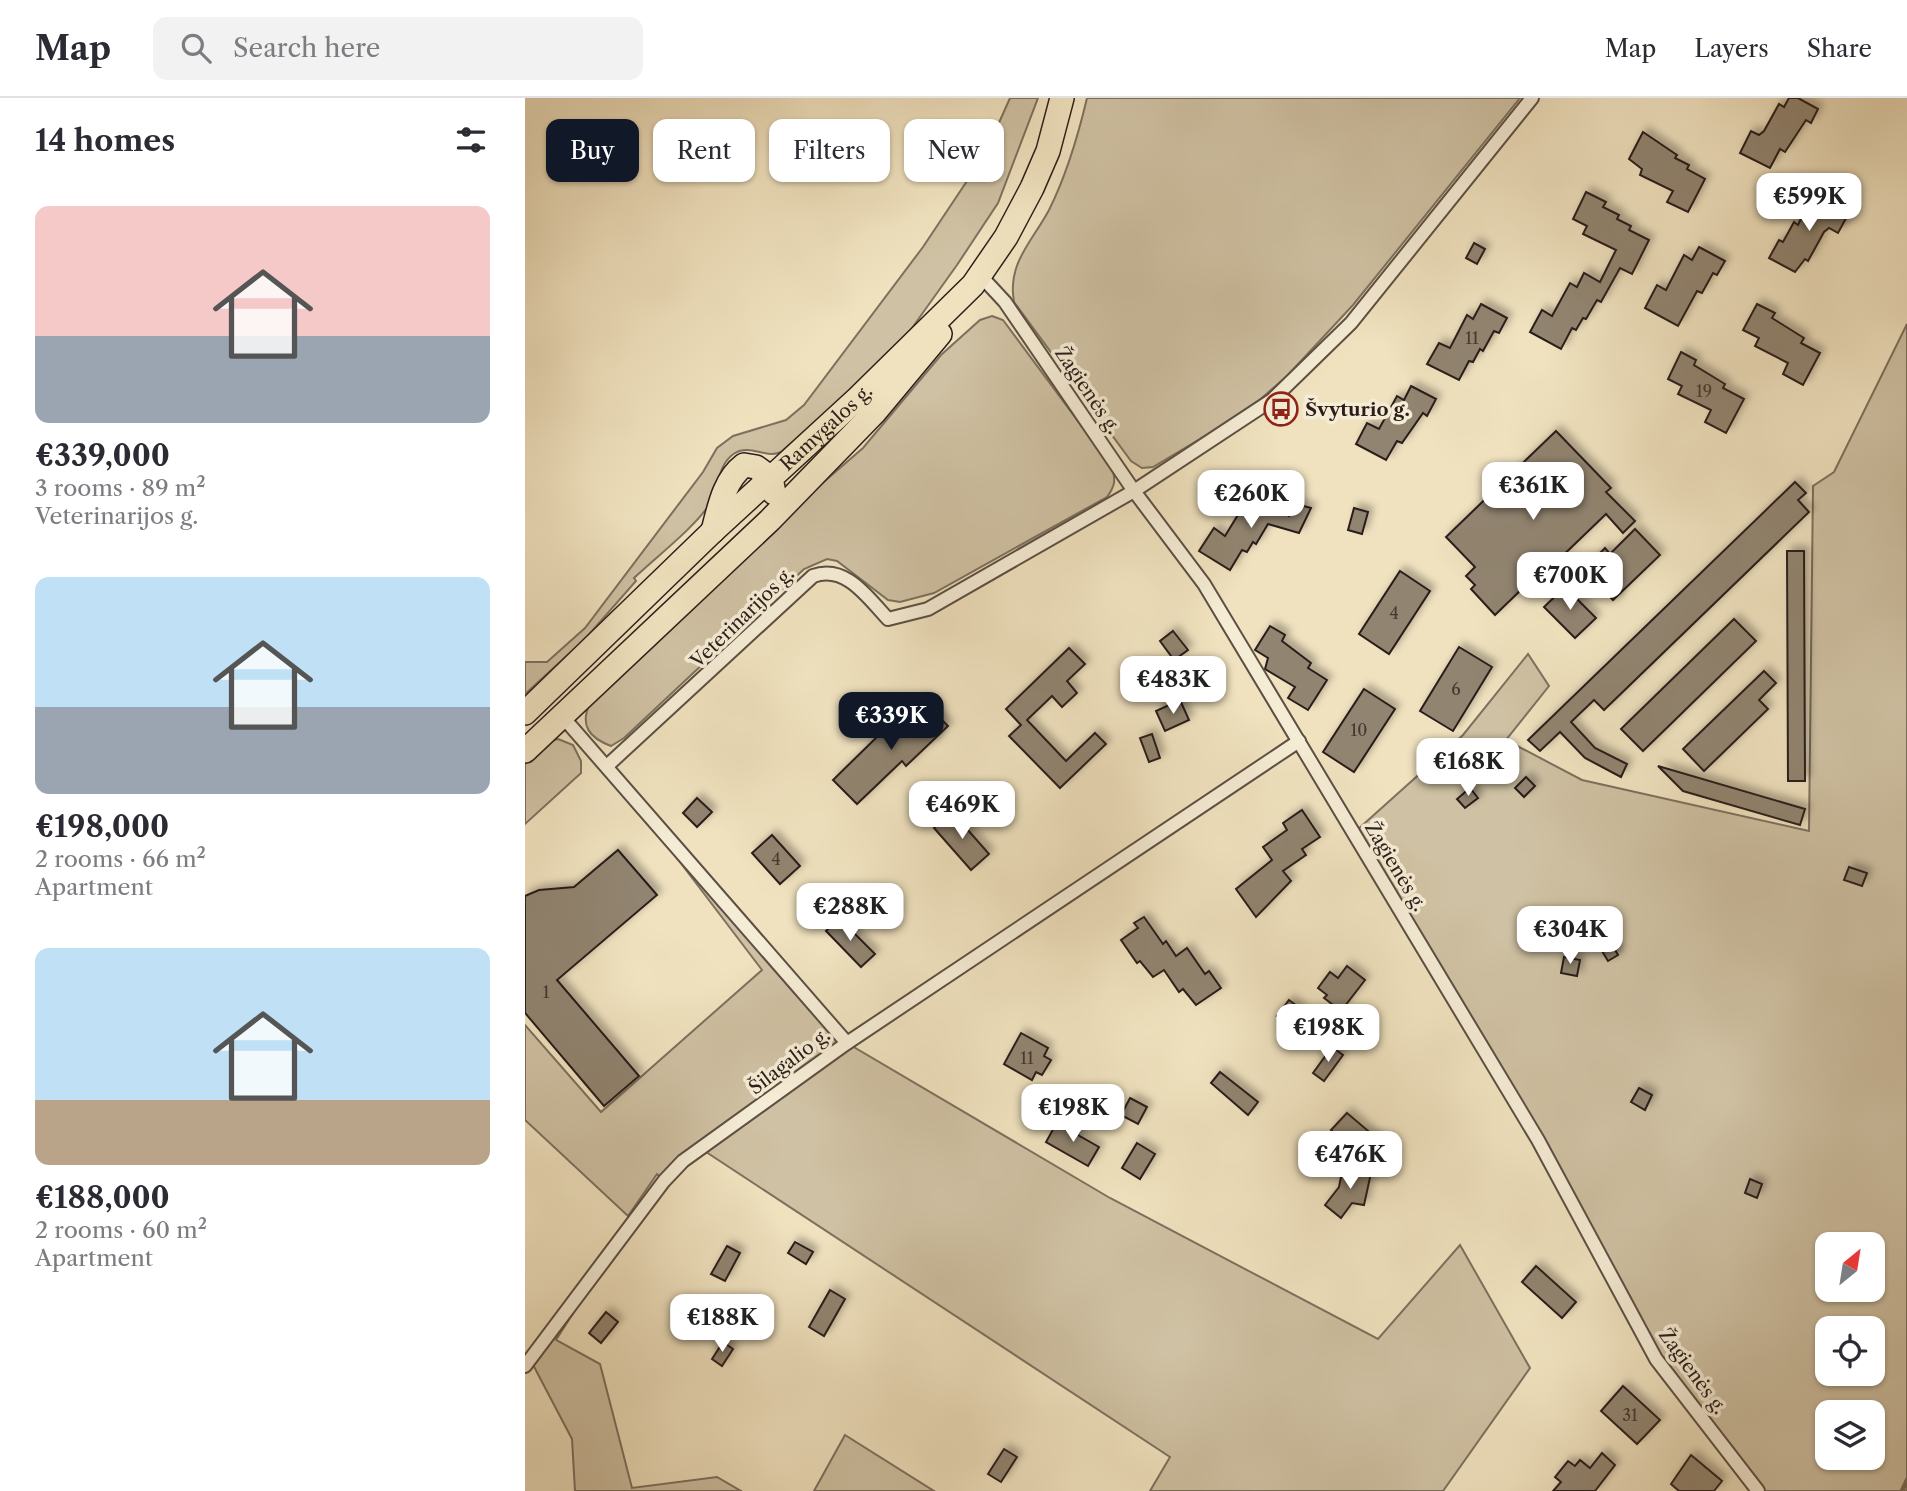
<!DOCTYPE html>
<html lang="en">
<head>
<meta charset="utf-8">
<style>
  :root { --surface:#fff; --page:#f2f2f3; --text:#2b2b33; --muted:#7c7c81; --line:#e1e1e2; --accent:#111827 }
  body { margin:0; font-family:"Libre Caslon Text",serif; background:var(--page); color:var(--text); height:100vh; display:flex; flex-direction:column; font-size:26px; white-space:nowrap }
  * { box-sizing:border-box; margin:0 }
  p { font-size:23px; color:var(--muted) }
  .icon { flex:none; width:38px; height:38px; fill:none; stroke:currentColor; stroke-width:2; stroke-linecap:round; stroke-linejoin:round }
  .map { position:relative; flex:1; overflow:hidden }
  .panel { display:flex; flex-direction:column; background:var(--surface); width:525px }
  .panel>* { flex:none }
  .hud { position:absolute; left:21px; top:21px; width:665px; height:63px; display:flex; gap:14px }
  .needle { width:46px; rotate:30deg }
  .buttons { position:absolute; left:1290px; top:1134px; display:grid; gap:14px }
  .buttons a { display:grid; place-items:center; width:70px; height:70px; border-radius:14px; background:var(--surface); box-shadow:0 2px 5px #0004; font-size:35px }
  .price { position:absolute; translate:-50% -60px; padding:0 16px; border-radius:14px; background:#fff; color:#222; font-size:23px; line-height:46px; filter:drop-shadow(0 2px 4px #0008) }
  .price::after { content:''; position:absolute; left:50%; top:42px; width:21px; height:16px; margin-left:-10px; background:inherit; clip-path:polygon(0 0,100% 0,50% 100%) }
  .price.current { background:var(--accent); color:#fff }
  ul { padding:0; list-style:none }
  li { display:grid; align-content:center; gap:14px; height:371px; padding:0 35px }
  li span { display:grid; place-items:center; height:217px; border-radius:14px; color:#555 }
  li>.icon { margin-inline-start:auto }
  span .icon { width:126px; height:126px; fill:#fffc; stroke-width:1 }
  li b { font-size:30px }
  h2 { display:flex; justify-content:space-between; align-items:center; height:84px; padding:0 35px; font-size:30px }
  .tag { padding:0 24px; border-radius:14px; background:var(--surface); box-shadow:0 2px 5px #0004; font-size:24px; line-height:63px }
  .tag.current { background:var(--accent); color:#fff }
  header { display:flex; align-items:center; gap:42px; box-sizing:border-box; height:98px; padding:0 35px; background:var(--surface); border-bottom:2px solid var(--line) }
  header strong { font-size:33px }
  nav { display:flex; gap:38px; margin-inline-start:auto; font-size:24px }
  .search { width:490px; height:63px; background:var(--page); display:flex; align-items:center; gap:18px; box-sizing:border-box; padding:0 24px; border-radius:14px; color:var(--muted); font-size:26px }
  main { display:flex; flex:1; min-height:0 }
  .map>svg:first-child { display:block }
  .green { fill:#cfc1a3; stroke:#7d705e; stroke-width:2; fill-rule:evenodd }
  .lines { fill:none; stroke-linecap:round; stroke-linejoin:round }
  .stream { stroke:#796b5b; stroke-width:4.5 }
  .building { fill:#918470; stroke:#2b1e1a; stroke-width:2; filter:url(#shadow) }
  .street-casing { stroke:#5c4f43; stroke-width:16 }
  .highway-casing { stroke:#2b1e1a; stroke-width:26 }
  .street { stroke:#f5ecd5; stroke-width:12 }
  .highway { stroke:#f0e2bf; stroke-width:23 }
  .labels { text-anchor:middle; stroke-width:7; stroke-linejoin:round; paint-order:stroke }
  .number-label { font-size:16px; fill:#443830 }
  .street-label { font-size:19px; fill:#2b1e1a; stroke:#f5ecd5 }
  .poi-label { font-size:19px; font-weight:bold; fill:#2b1e1a; stroke:#f5ecd5; text-anchor:start }
</style>
</head>
<body>
<header>
<strong>Map</strong>
<div class="search"><svg class="icon" aria-label="search" viewBox="0 0 24 24"><circle cx="10" cy="10" r="6"/><path d="M15 15l6 6"/></svg>Search here</div>
<nav><a>Map</a><a>Layers</a><a>Share</a></nav>
</header>
<main>
<section class="panel">
<h2>14 homes<svg class="icon" aria-label="filters" viewBox="0 0 24 24"><path d="M4 7h16M4 17h16"/><circle cx="9" cy="7" r="2"/><circle cx="15" cy="17" r="2"/></svg></h2>
<ul>
<li><span style="background:linear-gradient(#f6c9c9 60%,#9aa5b1 0)"><svg class="icon" aria-label="home" viewBox="0 0 24 24"><path d="M3 11l9-7 9 7M6 9v11h12V9"/></svg></span><div><b>€339,000</b><p>3 rooms · 89 m²</p><p>Veterinarijos g.</p></div></li>
<li><span style="background:linear-gradient(#bfe0f5 60%,#9aa5b1 0)"><svg class="icon" aria-label="home" viewBox="0 0 24 24"><path d="M3 11l9-7 9 7M6 9v11h12V9"/></svg></span><div><b>€198,000</b><p>2 rooms · 66 m²</p><p>Apartment</p></div></li>
<li><span style="background:linear-gradient(#bfe0f5 70%,#b9a48a 0)"><svg class="icon" aria-label="home" viewBox="0 0 24 24"><path d="M3 11l9-7 9 7M6 9v11h12V9"/></svg></span><div><b>€188,000</b><p>2 rooms · 60 m²</p><p>Apartment</p></div></li>
</ul>
</section>
<div class="map">
<svg width="1382" height="1393" viewBox="0 0 1382 1393">
  <defs>
    <filter id="shadow"><feDropShadow dx="5" dy="-5" stdDeviation="3.5" flood-color="#0004"/></filter>
  </defs>
  <rect width="100%" height="100%" fill="#f0e2bf"/>
  <filter id="stains"><feTurbulence type="fractalNoise" baseFrequency=".00286" numOctaves="4"/><feColorMatrix values="0 0 0 0 .2 0 0 0 0 .09 0 0 0 0 .02 0 0 0 .5 -.17"/></filter>
  <radialGradient id="worn" r=".72"><stop offset=".6" stop-color="#630" stop-opacity="0"/><stop offset="1" stop-color="#630" stop-opacity=".3"/></radialGradient>
  <!-- green -->
  <g class="green">
    <path d="M485,0H513L473,105L432,167L382,237L351,272L256,354C242,361 225,346 210,355C192,366 194,391 184,407C169,430 130,460 109,480L111,483L60,541L0,596V564H22L60,530L178,374L192,350L208,338L261,322L279,307L398,149L460,56Z"/>
    <path d="M562,0H995L828,207L762,278L722,313L628,369L617,370L606,363L489,204C482,165 507,144 524,112C542,76 553,38 562,0Z"/>
    <path d="M467,218L478,222L587,369C591,382 590,388 582,399L409,495L375,504L363,502L312,463L302,461L279,471L99,640L86,648C65,640 54,628 65,605L279,401L338,350L416,257L455,222Z"/>
    <path d="M1382,226V1393H1237L1125,1242L831,733L938,637L1003,556L1024,588L981,642L1057,682L1284,733L1288,388L1309,374ZM1302,1146H1348V1192H1302ZM1302,1230H1348V1276H1302ZM1302,1314H1348V1360H1302Z"/>
    <polygon points="33,641 48,647 56,663 56,675 0,726 0,666 23,644"/>
    <polygon points="82,668 322,945 585,1100 853,1241 935,1147 1005,1270 918,1393 625,1393 645,1359 175,1050 139,1083 132,1076 103,1118 0,1022 0,927 76,1014 237,872"/>
    <polygon points="88,1153 31,1242 75,1266 107,1390 192,1379 216,1393 50,1393 47,1341 5,1261"/>
    <polygon points="320,1337 409,1393 289,1393"/>
  </g>
  <g class="lines">
    <!-- stream -->
    <polyline class="stream" points="1377,1393 1382,1382"/>
  </g>
  <!-- building -->
  <g class="building">
    <polygon points="1264,0 1273,0 1293,11 1286,25 1281,22 1260,54 1255,51 1245,70 1215,55 1226,33 1234,37 1239,33 1254,6 1259,9"/>
    <polygon points="1118,34 1152,57 1150,60 1164,67 1162,71 1180,81 1163,114 1142,104 1148,93 1115,77 1117,71 1104,61"/>
    <polygon points="1061,94 1081,104 1078,109 1094,117 1092,121 1106,128 1104,132 1124,142 1107,176 1095,170 1076,204 1072,202 1061,221 1058,220 1051,232 1047,230 1036,251 1005,234 1017,212 1027,218 1045,185 1052,189 1059,175 1075,184 1091,152 1058,136 1062,128 1048,121"/>
    <polygon points="1294,96 1325,113 1313,135 1304,130 1299,134 1283,163 1280,161 1270,174 1244,160 1254,142 1258,144 1269,124 1273,127 1279,114 1283,116"/>
    <polygon points="949,145 960,151 952,166 941,160"/>
    <polygon points="1174,149 1200,163 1192,177 1188,175 1177,195 1172,193 1153,228 1120,210 1132,187 1141,192 1159,157 1167,162"/>
    <polygon points="956,206 982,220 974,235 969,233 958,253 955,251 948,264 944,263 934,282 902,266 914,245 925,250 942,217 948,221"/>
    <polygon points="1232,206 1250,215 1247,220 1279,240 1276,245 1295,255 1278,287 1258,276 1263,265 1230,248 1234,240 1218,232"/>
    <polygon points="1156,254 1171,262 1169,267 1200,286 1198,290 1219,301 1201,335 1180,324 1186,312 1153,296 1157,288 1143,281"/>
    <polygon points="886,288 911,301 902,318 898,315 877,345 872,343 861,362 831,346 842,325 854,331 872,298 879,302"/>
    <polygon points="1031,333 1086,390 1081,394 1110,423 1098,435 1081,416 1003,491 1000,488 970,517 946,491 950,487 941,478 950,469 921,439"/>
    <polygon points="1270,384 1281,395 1273,402 1284,414 1079,612 1069,602 1046,624 1070,650 1102,666 1096,679 1060,660 1035,634 1015,653 1003,642"/>
    <polygon points="732,398 764,418 767,405 786,410 774,435 743,426 731,446 728,444 722,454 717,452 705,472 674,453 689,430 700,438 719,407 725,411"/>
    <polygon points="829,410 843,414 837,436 823,432"/>
    <polygon points="1110,431 1135,457 1088,502 1058,472 1080,450 1085,456"/>
    <polygon points="1262,453 1279,453 1280,683 1263,683"/>
    <polygon points="875,473 905,493 864,556 834,536"/>
    <polygon points="1040,489 1071,520 1050,540 1019,509"/>
    <polygon points="1209,521 1231,543 1118,653 1096,631"/>
    <polygon points="745,528 760,537 757,543 786,565 783,570 802,582 783,612 763,600 770,589 740,571 743,560 730,552"/>
    <polygon points="648,533 663,552 649,562 635,543"/>
    <polygon points="934,549 967,569 928,633 895,613"/>
    <polygon points="544,550 560,566 542,583 552,595 537,609 527,598 502,622 541,663 570,635 581,646 535,690 484,638 496,627 481,611"/>
    <polygon points="1239,573 1251,585 1234,602 1243,611 1179,673 1158,651"/>
    <polygon points="839,591 870,611 829,674 798,654"/>
    <polygon points="397,602 423,628 381,668 377,663 332,706 308,682 355,636 358,639"/>
    <polygon points="655,602 664,622 640,633 631,613"/>
    <polygon points="627,636 635,660 624,664 615,640"/>
    <polygon points="1133,668 1280,711 1275,727 1158,693"/>
    <polygon points="1001,679 1010,688 999,699 990,690"/>
    <polygon points="945,690 953,700 940,710 932,701"/>
    <polygon points="172,700 187,714 172,729 158,715"/>
    <polygon points="777,712 795,739 777,751 781,757 758,773 766,783 731,819 711,791 747,762 738,749 762,732 758,725"/>
    <polygon points="427,714 464,756 446,772 409,730"/>
    <polygon points="247,737 275,768 255,786 227,755"/>
    <polygon points="93,752 132,797 32,882 114,978 79,1008 0,915 0,798 14,792 49,789"/>
    <polygon points="1324,769 1342,775 1337,788 1319,782"/>
    <polygon points="619,819 638,846 641,843 651,858 662,850 680,876 684,873 696,890 671,907 658,891 654,894 639,872 628,879 615,863 612,865 596,842 613,830 609,825"/>
    <polygon points="314,820 350,856 336,869 301,833"/>
    <polygon points="1084,841 1093,857 1083,863 1074,848"/>
    <polygon points="1039,859 1055,862 1052,878 1036,875"/>
    <polygon points="822,868 840,882 816,913 799,900 802,897 793,890 805,874 813,880"/>
    <polygon points="764,902 776,911 765,926 752,918"/>
    <polygon points="496,935 523,950 519,958 526,962 517,977 511,974 507,982 479,966"/>
    <polygon points="807,949 818,957 799,983 788,975"/>
    <polygon points="695,974 733,1004 723,1017 686,985"/>
    <polygon points="1114,990 1127,997 1120,1012 1106,1004"/>
    <polygon points="605,1000 622,1009 613,1026 596,1017"/>
    <polygon points="822,1015 855,1043 840,1060 806,1032"/>
    <polygon points="543,1025 555,1032 553,1037 574,1049 563,1068 521,1044 531,1026 540,1031"/>
    <polygon points="612,1045 630,1056 615,1081 597,1070"/>
    <polygon points="818,1069 846,1075 839,1107 827,1105 816,1120 800,1107 814,1089"/>
    <polygon points="1225,1081 1237,1086 1232,1100 1220,1095"/>
    <polygon points="270,1144 288,1154 281,1166 263,1155"/>
    <polygon points="202,1148 215,1155 200,1183 186,1176"/>
    <polygon points="1011,1168 1051,1204 1037,1220 997,1184"/>
    <polygon points="305,1192 320,1201 299,1238 284,1229"/>
    <polygon points="81,1214 93,1224 76,1245 64,1235"/>
    <polygon points="198,1244 208,1251 197,1268 187,1261"/>
    <polygon points="1098,1288 1135,1322 1112,1346 1076,1313"/>
    <polygon points="479,1351 492,1359 476,1384 463,1376"/>
    <polygon points="1077,1355 1090,1367 1070,1393 1028,1393 1036,1384 1030,1379 1043,1363 1050,1368 1055,1362 1065,1370"/>
    <polygon points="1166,1357 1197,1383 1189,1393 1154,1393 1146,1386"/>
  </g>
  <g class="lines">
    <defs>
      <g id="street">
        <polyline points="455,177 480,204 609,393 679,486 1013,1042 1131,1261 1233,1393"/>
        <polyline points="37,618 322,945"/>
        <path d="M82,668L288,478C321,466 343,500 363,521L403,511L609,393L747,302L826,225L1007,0"/>
        <polyline points="0,1268 139,1083 158,1063 322,945 774,643"/>
      </g>
      <g id="highway">
        <path d="M188,433C194,410 199,382 219,367L231,369L246,380L249,395"/>
        <path id="s1" d="M0,615L188,433L333,300L448,187L481,139L507,90L523,53L537,0"/>
        <polyline points="0,653 245,422 350,314 415,236"/>
      </g>
    </defs>
    <!-- street casing -->
    <use href="#street" class="street-casing"/>
    <!-- highway casing -->
    <use href="#highway" class="highway-casing"/>
    <!-- street -->
    <use href="#street" class="street"/>
    <!-- highway -->
    <use href="#highway" class="highway"/>
  </g>
  <!-- icons -->
  <defs>
    <symbol id="bus-ring" viewBox="-11 -11 22 22"><circle r="9.5" fill="#f5ecd5" stroke="#8f2418" stroke-width="1.5"/><path d="M-5-6H5V4H4V6H2V4H-2V6H-4V4H-5ZM-3.5-4V0h7V-4ZM-3.5 1.2v1.5H-2V1.2ZM2 1.2v1.5H3.5V1.2Z" fill="#8f2418"/></symbol>
  </defs>
  <g fill-rule="evenodd">
    <use href="#bus-ring" x="737" y="292" width="38" height="38"/>
  </g>
  <g class="labels">
    <!-- number labels -->
    <g class="number-label">
      <text x="947" y="246">11</text>
      <text x="1179" y="299">19</text>
      <text x="869" y="521">4</text>
      <text x="931" y="597">6</text>
      <text x="834" y="638">10</text>
      <text x="251" y="767">4</text>
      <text x="21" y="900">1</text>
      <text x="502" y="966">11</text>
      <text x="1105" y="1323">31</text>
    </g>
    <!-- street labels -->
    <g class="street-label">
      <text transform="translate(563 292) rotate(56)" y="7">Žagienės g.</text>
      <text dy="7" stroke="none"><textPath href="#s1" startOffset="415">Ramygalos g.</textPath></text>
      <text transform="translate(217 519) rotate(-44)" y="7">Veterinarijos g.</text>
      <text transform="translate(871 768) rotate(59)" y="7">Žagienės g.</text>
      <text transform="translate(264 963) rotate(-37)" y="7">Šilagalio g.</text>
      <text transform="translate(1168 1273) rotate(54)" y="7">Žagienės g.</text>
    </g>
    <!-- poi labels -->
    <g class="poi-label">
      <text x="780" y="318">Švyturio g.</text>
    </g>
  </g>
  <rect width="100%" height="100%" filter="url(#stains)"/>
  <rect width="100%" height="100%" fill="url(#worn)"/>
</svg>
<div class="buttons">
<a><svg class="needle" viewBox="-14 -14 28 28"><path d="M0-13l5 13h-10z" fill="#e53935"/><path d="M0 13l5-13h-10z" fill="#7c7c81"/></svg></a>
<a><svg class="icon" aria-label="locate" viewBox="0 0 24 24"><circle cx="12" cy="12" r="6"/><path d="M12 2v4M12 18v4M2 12h4M18 12h4"/></svg></a>
<a><svg class="icon" aria-label="layers" viewBox="0 0 24 24"><path d="M12 4l9 5-9 5-9-5zM3 14l9 5 9-5"/></svg></a>
</div>
<b class="price" style="left:1284px;top:135px">€599K</b>
<b class="price" style="left:1008px;top:424px">€361K</b>
<b class="price" style="left:726px;top:432px">€260K</b>
<b class="price" style="left:1045px;top:514px">€700K</b>
<b class="price" style="left:648px;top:618px">€483K</b>
<b class="price current" style="left:366px;top:654px">€339K</b>
<b class="price" style="left:943px;top:700px">€168K</b>
<b class="price" style="left:437px;top:743px">€469K</b>
<b class="price" style="left:325px;top:845px">€288K</b>
<b class="price" style="left:1045px;top:868px">€304K</b>
<b class="price" style="left:803px;top:966px">€198K</b>
<b class="price" style="left:548px;top:1046px">€198K</b>
<b class="price" style="left:825px;top:1093px">€476K</b>
<b class="price" style="left:197px;top:1256px">€188K</b>
<div class="hud">
<a class="tag current">Buy</a>
<a class="tag">Rent</a>
<a class="tag">Filters</a>
<a class="tag">New</a>
</div>
</div>
</main>
</body>
</html>
